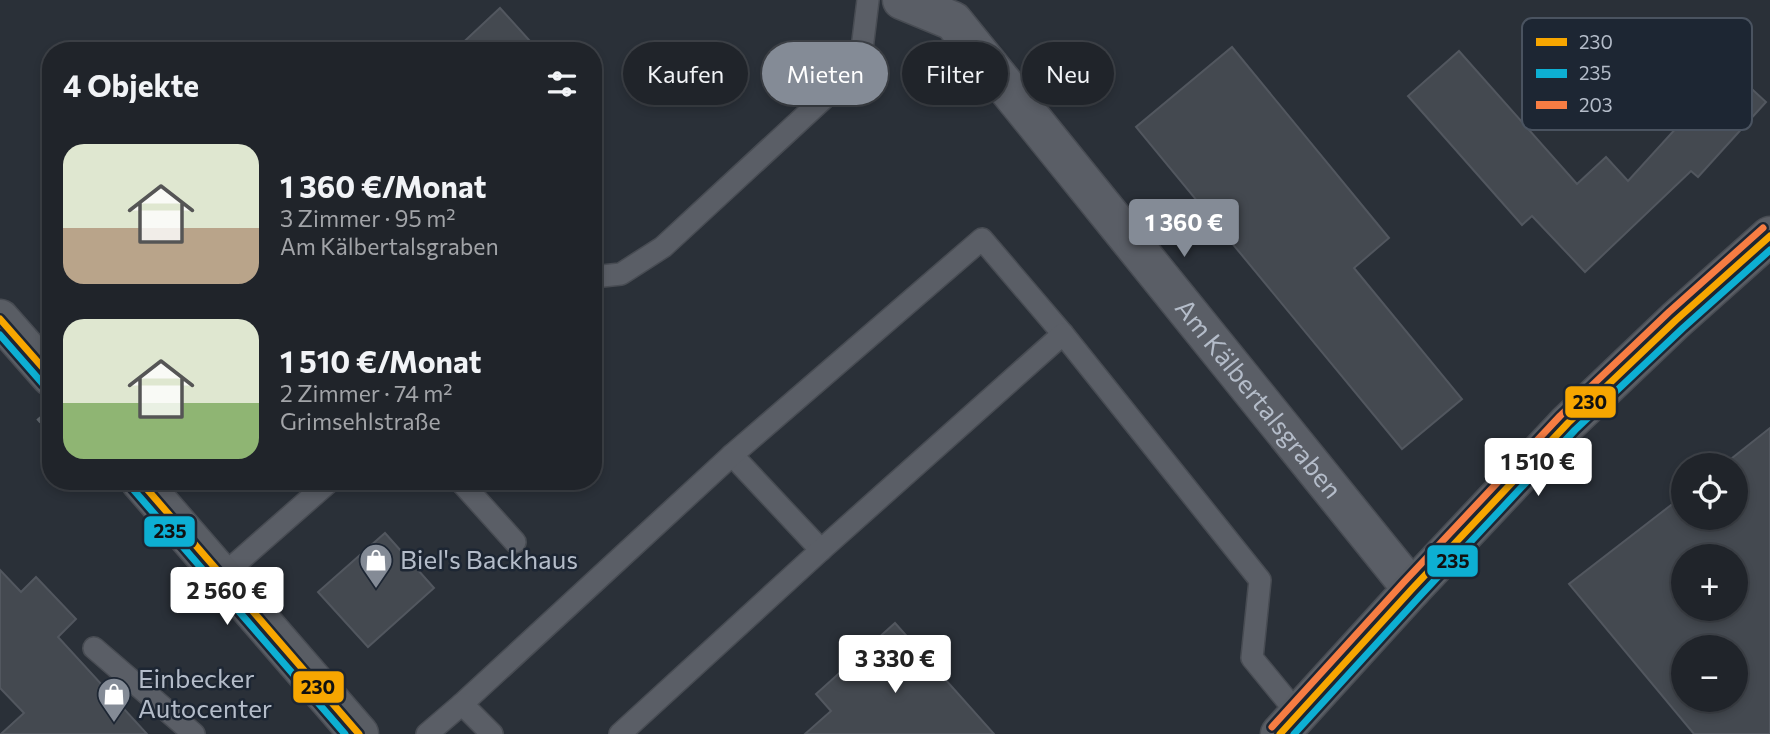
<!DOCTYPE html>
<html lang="de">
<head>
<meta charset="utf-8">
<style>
  :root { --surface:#20242a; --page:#2d3036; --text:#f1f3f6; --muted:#a2a4a8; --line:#3d4147; --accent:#848b96 }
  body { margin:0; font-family:Commissioner,sans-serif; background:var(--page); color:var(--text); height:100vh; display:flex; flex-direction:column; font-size:26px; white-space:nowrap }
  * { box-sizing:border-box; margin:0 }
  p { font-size:23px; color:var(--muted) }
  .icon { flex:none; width:38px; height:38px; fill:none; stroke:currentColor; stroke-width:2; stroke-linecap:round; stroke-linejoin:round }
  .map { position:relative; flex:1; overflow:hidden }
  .drawer { position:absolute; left:42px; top:42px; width:560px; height:448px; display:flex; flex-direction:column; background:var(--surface); border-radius:28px; box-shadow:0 4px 10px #0003,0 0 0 2px var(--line) }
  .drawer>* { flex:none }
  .top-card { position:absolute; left:623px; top:42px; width:665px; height:63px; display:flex; gap:14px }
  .tools { position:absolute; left:1671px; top:453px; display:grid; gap:14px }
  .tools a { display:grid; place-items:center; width:77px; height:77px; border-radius:50%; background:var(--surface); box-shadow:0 4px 10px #0003,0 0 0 2px var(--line); font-size:35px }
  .price { position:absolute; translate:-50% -60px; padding:0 16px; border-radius:7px; background:#fff; color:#222; font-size:23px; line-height:46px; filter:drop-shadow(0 2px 4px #0008) }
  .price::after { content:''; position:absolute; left:50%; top:42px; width:21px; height:16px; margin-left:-10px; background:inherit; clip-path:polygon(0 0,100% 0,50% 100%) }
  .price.on { background:var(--accent); color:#fff }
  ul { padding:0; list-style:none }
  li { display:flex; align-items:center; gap:21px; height:175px; padding:0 21px }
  li span { display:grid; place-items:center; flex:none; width:196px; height:140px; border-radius:21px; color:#555 }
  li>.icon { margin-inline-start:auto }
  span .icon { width:84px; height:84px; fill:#fffc; stroke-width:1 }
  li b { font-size:30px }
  h2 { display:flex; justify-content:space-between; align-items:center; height:84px; padding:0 21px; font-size:30px }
  .tag { padding:0 24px; border-radius:32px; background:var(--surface); box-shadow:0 4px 10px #0003,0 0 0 2px var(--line); font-size:24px; line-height:63px }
  .tag.on { background:var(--accent); color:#fff }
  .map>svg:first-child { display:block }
  .building { fill:#444950; stroke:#52575f; stroke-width:2; fill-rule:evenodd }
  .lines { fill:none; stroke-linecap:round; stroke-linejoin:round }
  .service-casing { stroke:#484c53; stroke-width:24 }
  .minor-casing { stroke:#484c53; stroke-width:41 }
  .secondary-casing { stroke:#484c53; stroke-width:41 }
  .path { stroke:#5d636a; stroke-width:4.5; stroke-dasharray:5 5; stroke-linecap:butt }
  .service { stroke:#5a5e66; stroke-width:21 }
  .minor { stroke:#5a5e66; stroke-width:38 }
  .secondary { stroke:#595d64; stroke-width:38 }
  .bus-1-casing { stroke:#1d2633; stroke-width:12 }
  .bus-2-casing { stroke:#1d2633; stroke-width:12 }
  .bus-3-casing { stroke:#1d2633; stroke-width:12 }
  .bus-1 { stroke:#f7a600; stroke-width:7 }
  .bus-2 { stroke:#0dafd3; stroke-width:7 }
  .bus-3 { stroke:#f77d43; stroke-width:7 }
  .labels { text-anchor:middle; stroke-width:5; stroke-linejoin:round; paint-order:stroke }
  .street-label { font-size:26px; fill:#b4bcc9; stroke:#1d2633 }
  .poi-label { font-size:26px; fill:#b4bcc9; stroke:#1d2633; text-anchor:start }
  .key { fill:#1d2633; stroke:#4a5360; stroke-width:2 }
  .key-label { font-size:19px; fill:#b4bcc9 }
  .line-badge { stroke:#1d2633; stroke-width:2.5 }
  .pale-badge-label { font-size:19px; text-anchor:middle; font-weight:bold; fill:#111 }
</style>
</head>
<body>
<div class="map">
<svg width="1770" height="734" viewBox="0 0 1770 734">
  <rect width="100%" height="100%" fill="#2a3038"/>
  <!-- building -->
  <g class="building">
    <polygon points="500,8 539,51 454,51"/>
    <polygon points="1232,47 1389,238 1354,268 1462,399 1402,449 1136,127"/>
    <polygon points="1459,51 1577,184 1606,157 1628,181 1730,69 1766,102 1698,177 1691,171 1585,272 1532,216 1522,225 1408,96"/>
    <path d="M1770,428V734H1694L1569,584L1684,495V518H1736V466H1722ZM1684,556H1736V609H1684ZM1684,648H1736V700H1684Z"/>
    <polygon points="385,533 434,588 368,647 318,592"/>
    <polygon points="0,570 21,592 36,577 76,619 58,637 147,734 1,734 24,713 0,688"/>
    <polygon points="895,623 994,734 805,734 831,711 816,694"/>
  </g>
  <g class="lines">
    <defs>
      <g id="service">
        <polyline points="593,277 621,274 663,247 860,65 868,0"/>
        <polyline points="732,455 821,550"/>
        <polyline points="460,481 515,542"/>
        <polyline points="222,576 330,481"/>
        <polyline points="94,648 194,734"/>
        <polyline points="462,704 732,455 982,239 1063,334"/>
        <polyline points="427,734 462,704 492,734"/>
        <polyline points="620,734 821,550 1063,334 1260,580 1252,658 1298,714"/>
      </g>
      <g id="minor">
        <path id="s1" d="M902,0L953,21L1412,589"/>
      </g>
      <g id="secondary">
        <polyline points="0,319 51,377"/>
        <polyline points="140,481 359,734"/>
        <polyline points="1280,734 1412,589 1568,423 1676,320 1770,236"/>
      </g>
    </defs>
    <!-- service casing -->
    <use href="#service" class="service-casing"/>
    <!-- minor casing -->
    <use href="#minor" class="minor-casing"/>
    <!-- secondary casing -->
    <use href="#secondary" class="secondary-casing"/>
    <!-- path -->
    <polyline class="path" points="38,418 51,433"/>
    <!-- service -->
    <use href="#service" class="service"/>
    <!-- minor -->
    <use href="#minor" class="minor"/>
    <!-- secondary -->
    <use href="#secondary" class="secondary"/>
    <defs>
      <g id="bus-1">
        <polyline points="0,319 51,377"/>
        <polyline points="140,481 359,734"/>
        <polyline points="1280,734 1412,589 1568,423 1676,320 1770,236"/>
      </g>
      <g id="bus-2">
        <polyline points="0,335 43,384"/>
        <polyline points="132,488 345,734"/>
        <polyline points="1294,734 1420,596 1575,430 1683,328 1770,250"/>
      </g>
      <polyline id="bus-3" points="1272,727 1404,582 1560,416 1669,312 1763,228"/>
    </defs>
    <!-- bus-1 casing -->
    <use href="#bus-1" class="bus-1-casing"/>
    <!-- bus-2 casing -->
    <use href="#bus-2" class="bus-2-casing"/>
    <!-- bus-3 casing -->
    <use href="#bus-3" class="bus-3-casing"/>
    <!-- bus-1 -->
    <use href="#bus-1" class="bus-1"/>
    <!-- bus-2 -->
    <use href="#bus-2" class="bus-2"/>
    <!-- bus-3 -->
    <use href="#bus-3" class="bus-3"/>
  </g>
  <!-- icons -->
  <defs>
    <symbol id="shop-pin" viewBox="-11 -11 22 30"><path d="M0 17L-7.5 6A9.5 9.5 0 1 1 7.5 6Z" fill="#848b96" stroke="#1d2633"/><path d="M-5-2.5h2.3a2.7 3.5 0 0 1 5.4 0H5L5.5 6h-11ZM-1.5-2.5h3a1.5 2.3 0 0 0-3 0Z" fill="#fff"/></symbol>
  </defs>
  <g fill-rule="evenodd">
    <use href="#shop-pin" x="357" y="541" width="38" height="52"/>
    <use href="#shop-pin" x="95" y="675" width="38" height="52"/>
  </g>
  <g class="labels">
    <!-- street labels -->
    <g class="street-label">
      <text dy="9" stroke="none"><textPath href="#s1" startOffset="541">Am Kälbertalsgraben</textPath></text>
    </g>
    <!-- poi labels -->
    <g class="poi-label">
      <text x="400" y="569">Biel's Backhaus</text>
      <text x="138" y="688">Einbecker<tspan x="138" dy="30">Autocenter</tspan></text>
    </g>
  </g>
  <!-- legend -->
  <rect x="1522" y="18" width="230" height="112" rx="10" class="key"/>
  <rect x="1536" y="38" width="31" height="8" fill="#f7a600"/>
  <rect x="1536" y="69" width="31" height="9" fill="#0dafd3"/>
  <rect x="1536" y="101" width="31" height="8" fill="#f77d43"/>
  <g class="key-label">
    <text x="1579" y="49">230</text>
    <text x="1579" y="80">235</text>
    <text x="1579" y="112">203</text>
  </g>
  <g class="line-badge">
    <rect x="1564" y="385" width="53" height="34" rx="7" fill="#f7a600"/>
    <rect x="143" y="515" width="53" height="33" rx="7" fill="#0dafd3"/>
    <rect x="1426" y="544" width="53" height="34" rx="7" fill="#0dafd3"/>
    <rect x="292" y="670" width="53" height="34" rx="7" fill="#f7a600"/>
  </g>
  <g class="pale-badge-label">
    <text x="1590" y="409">230</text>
    <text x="170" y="538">235</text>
    <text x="1453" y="568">235</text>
    <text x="318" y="694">230</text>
  </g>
</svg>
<div class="tools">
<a><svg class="icon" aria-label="locate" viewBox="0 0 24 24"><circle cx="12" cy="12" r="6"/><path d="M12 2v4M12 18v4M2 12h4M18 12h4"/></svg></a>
<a>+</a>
<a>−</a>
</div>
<b class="price on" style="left:1184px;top:259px">1 360 €</b>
<b class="price" style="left:1538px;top:498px">1 510 €</b>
<b class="price" style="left:227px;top:627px">2 560 €</b>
<b class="price" style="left:895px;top:695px">3 330 €</b>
<div class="top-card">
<a class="tag">Kaufen</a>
<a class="tag on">Mieten</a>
<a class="tag">Filter</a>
<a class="tag">Neu</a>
</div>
<section class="drawer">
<h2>4 Objekte<svg class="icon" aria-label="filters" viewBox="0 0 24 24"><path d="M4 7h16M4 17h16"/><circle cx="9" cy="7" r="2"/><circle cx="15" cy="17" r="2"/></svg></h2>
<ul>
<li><span style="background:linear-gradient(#dfe7d0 60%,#b9a48a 0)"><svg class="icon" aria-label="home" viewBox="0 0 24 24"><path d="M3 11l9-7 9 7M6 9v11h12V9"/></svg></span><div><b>1 360 €/Monat</b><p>3 Zimmer · 95 m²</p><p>Am Kälbertalsgraben</p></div></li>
<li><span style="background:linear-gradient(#dfe7d0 60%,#8fb573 0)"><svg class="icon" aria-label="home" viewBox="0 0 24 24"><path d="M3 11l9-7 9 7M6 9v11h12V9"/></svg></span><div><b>1 510 €/Monat</b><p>2 Zimmer · 74 m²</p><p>Grimsehlstraße</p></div></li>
</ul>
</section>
</div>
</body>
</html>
